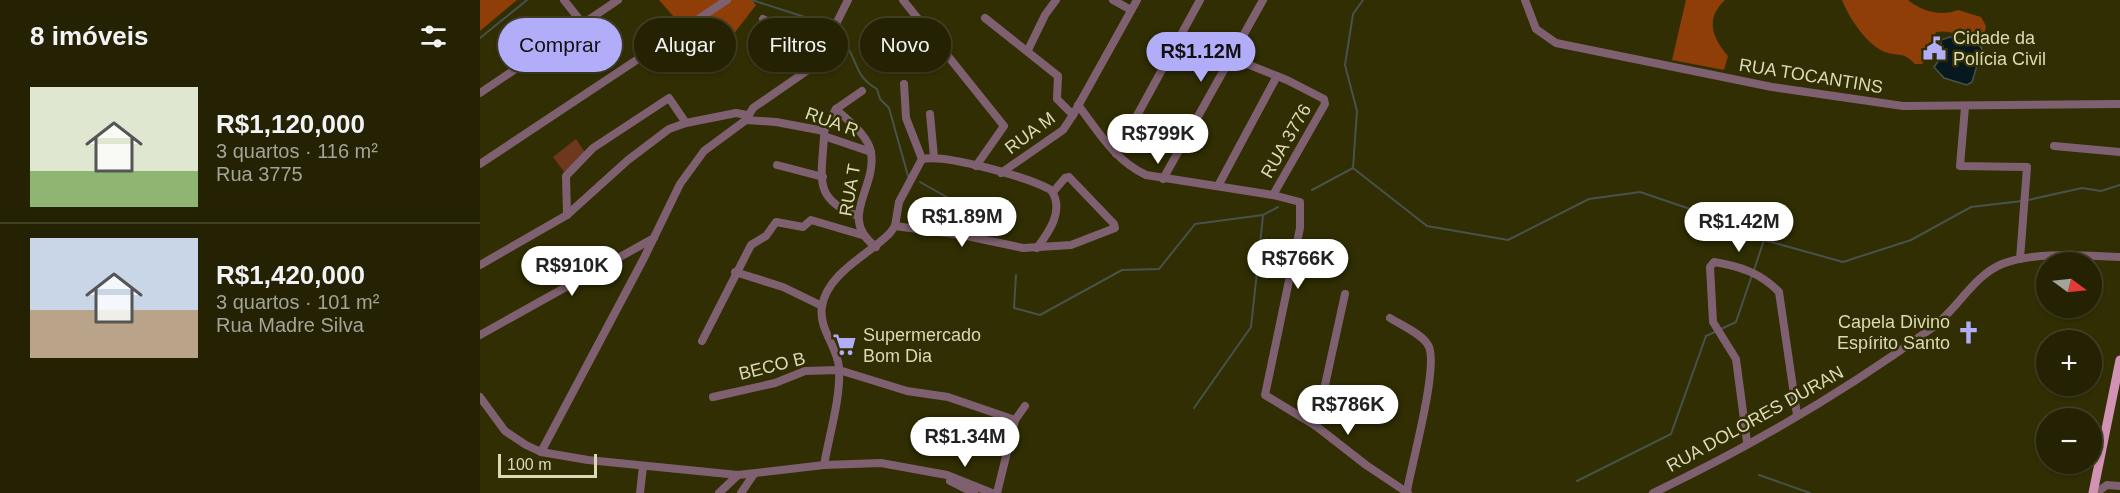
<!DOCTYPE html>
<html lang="pt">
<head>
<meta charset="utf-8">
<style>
  :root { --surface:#242202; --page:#302f11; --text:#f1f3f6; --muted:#a3a499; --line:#413f24; --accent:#b2adf9 }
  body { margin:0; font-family:Arial,sans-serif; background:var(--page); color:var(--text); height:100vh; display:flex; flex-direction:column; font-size:22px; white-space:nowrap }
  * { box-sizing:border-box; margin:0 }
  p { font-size:20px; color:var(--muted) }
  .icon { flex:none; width:33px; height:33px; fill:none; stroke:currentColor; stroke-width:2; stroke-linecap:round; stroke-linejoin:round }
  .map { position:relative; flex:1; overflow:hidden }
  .drawer { display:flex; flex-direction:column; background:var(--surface); width:480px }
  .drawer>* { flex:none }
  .guide { position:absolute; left:18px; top:18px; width:570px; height:54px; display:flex; gap:12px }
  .needle { width:39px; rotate:105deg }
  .controls { position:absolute; left:1556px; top:252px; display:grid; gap:12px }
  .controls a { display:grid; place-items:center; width:66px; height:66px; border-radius:50%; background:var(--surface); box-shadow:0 2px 4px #0004,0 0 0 2px var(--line); font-size:30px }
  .scale { position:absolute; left:18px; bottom:15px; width:99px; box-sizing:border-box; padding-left:6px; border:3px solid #dbdab4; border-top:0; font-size:16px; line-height:21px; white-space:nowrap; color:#dbdab4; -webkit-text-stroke:4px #302e02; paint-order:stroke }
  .price { position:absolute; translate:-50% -51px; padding:0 14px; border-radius:21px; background:#fff; color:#222; font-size:20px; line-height:39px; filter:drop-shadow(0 2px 3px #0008) }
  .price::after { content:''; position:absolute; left:50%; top:36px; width:18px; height:14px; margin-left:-9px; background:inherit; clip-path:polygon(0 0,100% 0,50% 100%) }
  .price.selected { background:var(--accent); color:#111 }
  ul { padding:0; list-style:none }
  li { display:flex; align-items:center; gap:18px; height:150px; padding:0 30px }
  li+li { border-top:2px solid var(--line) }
  li span { display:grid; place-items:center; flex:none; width:168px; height:120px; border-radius:0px; color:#555 }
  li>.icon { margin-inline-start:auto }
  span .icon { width:72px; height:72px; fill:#fffc; stroke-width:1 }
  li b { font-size:26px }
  h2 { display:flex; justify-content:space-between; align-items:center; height:72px; padding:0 30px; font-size:26px }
  .tag { padding:0 21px; border-radius:27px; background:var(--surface); box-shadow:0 2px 4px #0004,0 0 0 2px var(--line); font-size:21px; line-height:54px }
  .tag.selected { background:var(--accent); color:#111 }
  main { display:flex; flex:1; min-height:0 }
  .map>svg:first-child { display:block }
  .green { fill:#6e381c }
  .forest { fill:#903e08 }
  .water { fill:#08181f; stroke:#47524c; stroke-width:1.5 }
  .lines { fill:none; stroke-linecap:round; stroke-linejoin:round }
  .stream { stroke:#47524c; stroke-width:2 }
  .minor { stroke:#7f6070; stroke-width:8 }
  .major { stroke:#d192b3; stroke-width:9 }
  .labels { text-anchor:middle; stroke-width:5; stroke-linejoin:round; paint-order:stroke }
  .poi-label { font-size:18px; fill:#dbdab4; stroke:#302e02; text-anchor:start }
  .street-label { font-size:18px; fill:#dbdab4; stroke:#302e02 }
</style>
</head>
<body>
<main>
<section class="drawer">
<h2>8 imóveis<svg class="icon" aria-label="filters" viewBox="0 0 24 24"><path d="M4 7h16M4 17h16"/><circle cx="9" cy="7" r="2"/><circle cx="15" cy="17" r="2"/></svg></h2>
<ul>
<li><span style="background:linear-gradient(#dfe7d0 70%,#8fb573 0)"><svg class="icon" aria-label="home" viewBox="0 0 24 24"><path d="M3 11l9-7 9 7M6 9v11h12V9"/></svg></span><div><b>R$1,120,000</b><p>3 quartos · 116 m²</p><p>Rua 3775</p></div></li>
<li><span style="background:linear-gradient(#c9d6e8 60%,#b9a48a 0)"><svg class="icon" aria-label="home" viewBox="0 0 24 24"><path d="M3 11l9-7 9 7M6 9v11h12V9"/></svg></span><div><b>R$1,420,000</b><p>3 quartos · 101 m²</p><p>Rua Madre Silva</p></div></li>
</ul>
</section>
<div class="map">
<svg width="1640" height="493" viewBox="0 0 1640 493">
  <rect width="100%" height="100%" fill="#302e02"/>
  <!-- green -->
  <polygon class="green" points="96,139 106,154 85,173 73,157"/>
  <!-- forest -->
  <g class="forest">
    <polygon points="0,0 37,0 0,31"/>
    <polygon points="179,0 272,0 276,5 233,61"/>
    <path d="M1206,0H1245C1225,19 1232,37 1248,56L1244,70L1192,60Z"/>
    <path d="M1362,0H1428C1441,11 1462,17 1478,10L1501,17L1506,26L1504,37C1485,40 1473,29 1456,32L1447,58L1442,64H1435C1423,51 1419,57 1405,52C1387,45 1369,18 1362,0Z"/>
  </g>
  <!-- water -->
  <polygon class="water" points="1470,37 1500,46 1502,49 1492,82 1487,85 1464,78 1454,67 1462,56 1461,40"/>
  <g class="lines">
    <!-- stream -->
    <g class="stream">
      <polyline points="272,0 334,20 348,33"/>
      <polyline points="0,38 47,0"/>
      <path d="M358,39C380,54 370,74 397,89L400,99L409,108L428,176"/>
      <polyline points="873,168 877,111 865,65 873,14 883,0"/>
      <polyline points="440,182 472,200 472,220"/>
      <polyline points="832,190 873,168 947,226 1028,240 1109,199 1160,192 1216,211 1284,240 1363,262 1431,240 1491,207 1542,201"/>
      <polyline points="1548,200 1602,188 1621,191 1640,185"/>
      <polyline points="1274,270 1284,240"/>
      <polyline points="536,275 534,308 560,315 642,270 679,269 715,224 783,215 798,207"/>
      <polyline points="1241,329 1256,322 1272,275"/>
      <polyline points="714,408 771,327 783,216"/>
      <polyline points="1279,475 1330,493"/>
      <polyline points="1097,481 1191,434 1226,336 1235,332"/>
    </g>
    <!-- minor -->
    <g class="minor">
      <polyline points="84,0 103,24"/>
      <polyline points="423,0 524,126 496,166"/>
      <polyline points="633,0 651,10"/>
      <polyline points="1045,0 1056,29 1076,43 1292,87 1423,106 1640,104"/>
      <polyline points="505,18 578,76 577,99 593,115 657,0"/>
      <polyline points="283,19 297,26 328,70"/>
      <polyline points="31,30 53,57"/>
      <polyline points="699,37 807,80 844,99 845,104 793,195"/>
      <polyline points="548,50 565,15 576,0"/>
      <polyline points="424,84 426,118 442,159"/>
      <polyline points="0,93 138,0"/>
      <path d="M598,105C618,131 635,161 666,175L793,195L820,202V228L785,395L836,426L886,465L928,493"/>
      <polyline points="1485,107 1480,166 1547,167 1540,259"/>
      <path d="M356,109C368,121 388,135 391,152C397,189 357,218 396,247"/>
      <polyline points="450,114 454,157"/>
      <polyline points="266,120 296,122 344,131 344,136 391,152"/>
      <polyline points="344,131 356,109 382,91"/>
      <path d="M344,136C342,178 332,199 378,216"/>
      <polyline points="1574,146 1640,152"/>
      <polyline points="636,154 720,0"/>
      <path d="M442,159C466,154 548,177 571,190C585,210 569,232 557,248"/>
      <polyline points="0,164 247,0"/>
      <polyline points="297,165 343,177"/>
      <polyline points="521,173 583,130 593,115"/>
      <polyline points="683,179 783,0"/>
      <polyline points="738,186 797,76"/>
      <polyline points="87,215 86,176 113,148 189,98 206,123"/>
      <polyline points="415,226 482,235 543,248 591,245 635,228 634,224 589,177 585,178 573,192"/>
      <polyline points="0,265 87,215 148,160 189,129 206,123 256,113 267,115"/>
      <polyline points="255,272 303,287 342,306"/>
      <path d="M910,318C921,325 942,334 948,345C960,363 931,466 927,491"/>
      <polyline points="0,335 174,238"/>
      <polyline points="222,341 271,245 286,236 296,222 323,227 331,220 382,235"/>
      <polyline points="0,397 25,431 46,445 61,452 108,460 258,475 344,465 401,463 467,475 512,493"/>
      <polyline points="233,397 295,383 325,371 359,370 427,391 468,397 535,420"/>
      <polyline points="836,426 865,294"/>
      <path d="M1267,442L1256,359L1233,322L1230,267L1234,262C1259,266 1281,273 1299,292L1317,415"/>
      <polyline points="61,452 164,258 200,184 224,151 266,120 273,108 328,70 343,50 368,0"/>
      <path d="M344,465C349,436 361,397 359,368C358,347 338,329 342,306C348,272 389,255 410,233L415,226L419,202L442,159"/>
      <polyline points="470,481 494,493"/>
      <polyline points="160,493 163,466"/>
      <polyline points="239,493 258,475"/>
      <polyline points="261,493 274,474"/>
      <polyline points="517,493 535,420 545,406"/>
      <path d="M1173,493C1270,447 1365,391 1452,328C1477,310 1493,276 1522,264C1554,251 1606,256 1640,257"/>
      <polyline points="1616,493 1627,485 1640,486"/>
    </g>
    <!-- major -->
    <polyline class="major" points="1613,493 1640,360"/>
  </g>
  <!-- icons -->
  <defs>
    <symbol id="civic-bare" viewBox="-9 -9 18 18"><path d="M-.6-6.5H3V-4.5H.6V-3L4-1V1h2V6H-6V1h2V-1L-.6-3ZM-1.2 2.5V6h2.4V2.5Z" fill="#b2adf9" stroke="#302e02" stroke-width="2.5" paint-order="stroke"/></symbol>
    <symbol id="church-bare" viewBox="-9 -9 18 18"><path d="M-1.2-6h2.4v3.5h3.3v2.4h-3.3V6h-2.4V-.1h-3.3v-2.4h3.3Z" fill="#b2adf9" stroke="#302e02" stroke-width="2.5" paint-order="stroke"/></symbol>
    <symbol id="supermarket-bare" viewBox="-9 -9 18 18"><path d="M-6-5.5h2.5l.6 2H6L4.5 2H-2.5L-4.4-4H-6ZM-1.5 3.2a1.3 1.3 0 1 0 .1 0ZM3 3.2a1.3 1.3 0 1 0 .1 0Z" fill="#b2adf9" stroke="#302e02" stroke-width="2.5" paint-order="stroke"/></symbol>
  </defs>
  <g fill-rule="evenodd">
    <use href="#civic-bare" x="1438" y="32" width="33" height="33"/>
    <use href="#church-bare" x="1472" y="316" width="33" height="33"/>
    <use href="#supermarket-bare" x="348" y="328" width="33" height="33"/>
  </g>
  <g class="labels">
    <!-- poi labels -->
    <g class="poi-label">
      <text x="1473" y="44">Cidade da<tspan x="1473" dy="21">Polícia Civil</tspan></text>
      <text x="1470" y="328" text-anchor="end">Capela Divino<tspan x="1470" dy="21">Espírito Santo</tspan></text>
      <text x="383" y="341">Supermercado<tspan x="383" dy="21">Bom Dia</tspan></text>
    </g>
    <!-- street labels -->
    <g class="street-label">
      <text transform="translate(1331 76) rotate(9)" y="6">RUA TOCANTINS</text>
      <text transform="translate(352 122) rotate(20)" y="6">RUA R</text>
      <text transform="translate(550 133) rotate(-37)" y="6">RUA M</text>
      <text transform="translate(806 141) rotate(-60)" y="6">RUA 3776</text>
      <text transform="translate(370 190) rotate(-80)" y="6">RUA T</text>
      <text transform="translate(292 366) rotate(-14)" y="6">BECO B</text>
      <text transform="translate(1275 419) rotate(-29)" y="6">RUA DOLORES DURAN</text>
    </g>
  </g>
</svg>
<div class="controls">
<a><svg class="needle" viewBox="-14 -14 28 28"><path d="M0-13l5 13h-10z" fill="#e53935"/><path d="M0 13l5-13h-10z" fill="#a3a499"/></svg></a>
<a>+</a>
<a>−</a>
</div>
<div class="scale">100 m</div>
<b class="price selected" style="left:721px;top:83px">R$1.12M</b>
<b class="price" style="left:678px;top:165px">R$799K</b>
<b class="price" style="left:482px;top:248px">R$1.89M</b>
<b class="price" style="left:1259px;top:253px">R$1.42M</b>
<b class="price" style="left:818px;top:290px">R$766K</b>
<b class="price" style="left:92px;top:297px">R$910K</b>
<b class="price" style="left:868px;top:436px">R$786K</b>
<b class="price" style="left:485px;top:468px">R$1.34M</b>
<div class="guide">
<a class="tag selected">Comprar</a>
<a class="tag">Alugar</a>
<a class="tag">Filtros</a>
<a class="tag">Novo</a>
</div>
</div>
</main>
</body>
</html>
